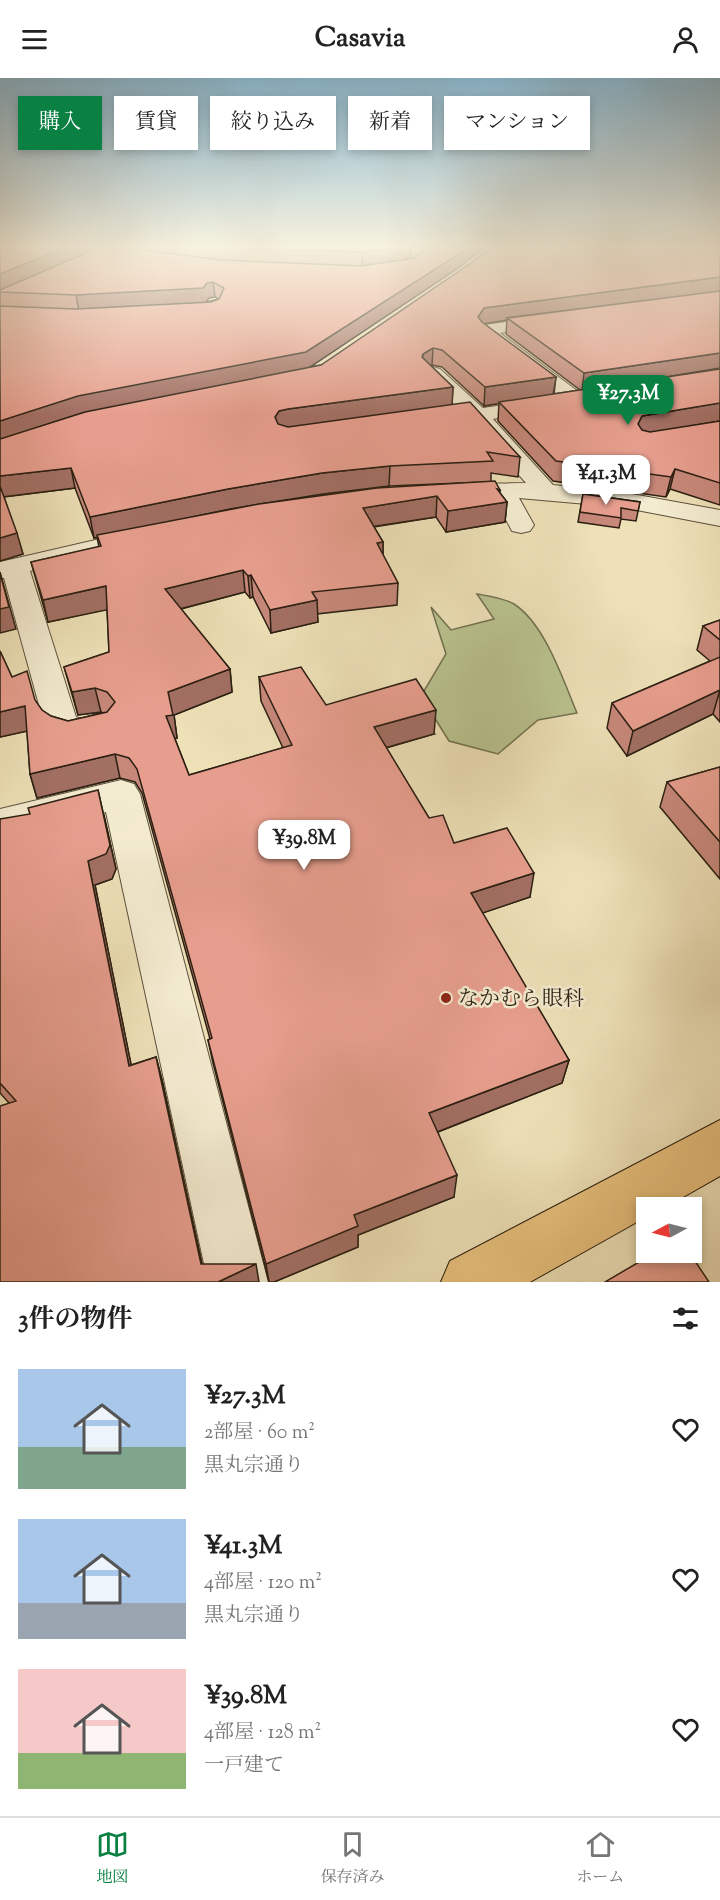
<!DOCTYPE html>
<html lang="ja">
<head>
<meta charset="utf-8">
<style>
  :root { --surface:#fff; --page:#f6f6f6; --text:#222; --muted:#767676; --line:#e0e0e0; --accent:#0b8043 }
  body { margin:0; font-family:"Sorts Mill Goudy","Noto Serif JP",serif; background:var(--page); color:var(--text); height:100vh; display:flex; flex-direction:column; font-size:22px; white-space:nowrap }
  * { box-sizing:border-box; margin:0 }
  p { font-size:20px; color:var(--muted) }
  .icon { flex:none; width:33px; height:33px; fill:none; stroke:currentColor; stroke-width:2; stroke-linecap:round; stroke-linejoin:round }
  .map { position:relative; height:1204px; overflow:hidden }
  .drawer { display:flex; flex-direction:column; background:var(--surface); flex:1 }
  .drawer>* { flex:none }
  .guide { position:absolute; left:18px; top:18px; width:684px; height:54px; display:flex; gap:12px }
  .needle { width:39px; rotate:263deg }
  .fabs { position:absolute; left:636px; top:1119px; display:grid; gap:12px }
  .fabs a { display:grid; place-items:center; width:66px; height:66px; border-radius:0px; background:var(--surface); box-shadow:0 3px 9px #0003; font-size:30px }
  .price { position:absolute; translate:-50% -51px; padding:0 14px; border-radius:12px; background:#fff; color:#222; font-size:20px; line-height:39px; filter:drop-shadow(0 2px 3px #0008) }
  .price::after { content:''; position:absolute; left:50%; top:36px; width:18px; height:14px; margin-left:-9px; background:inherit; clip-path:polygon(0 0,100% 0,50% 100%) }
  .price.on { background:var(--accent); color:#fff }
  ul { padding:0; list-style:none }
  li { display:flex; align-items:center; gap:18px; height:150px; padding:0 18px }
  li span { display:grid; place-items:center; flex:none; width:168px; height:120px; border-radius:0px; color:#555 }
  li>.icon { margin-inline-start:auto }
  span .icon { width:72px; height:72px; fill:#fffc; stroke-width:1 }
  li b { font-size:26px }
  h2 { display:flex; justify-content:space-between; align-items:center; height:72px; padding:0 18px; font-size:26px }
  .chip { padding:0 21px; border-radius:0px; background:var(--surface); box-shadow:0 3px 9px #0003; font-size:21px; line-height:54px }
  .chip.on { background:var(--accent); color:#fff }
  header { display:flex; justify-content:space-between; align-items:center; height:78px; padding:0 18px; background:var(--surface); font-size:27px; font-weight:700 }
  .menu { display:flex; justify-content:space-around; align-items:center; height:84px; border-top:2px solid var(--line); background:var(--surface); font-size:16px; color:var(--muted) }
  .menu a { display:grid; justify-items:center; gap:3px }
  .menu .on { color:var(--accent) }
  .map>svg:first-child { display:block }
  .green { fill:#b9c38f; stroke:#727150; stroke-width:1.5 }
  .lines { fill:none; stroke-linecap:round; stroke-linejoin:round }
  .minor-casing { stroke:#5c503c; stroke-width:2 }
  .major-casing { stroke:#2b1f12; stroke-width:2 }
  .minor { fill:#f4ecd1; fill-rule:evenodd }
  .major { fill:#e7c07c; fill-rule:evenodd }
  .wall { fill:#c7887a; stroke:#2b1f12; stroke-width:1.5; fill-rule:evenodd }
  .shaded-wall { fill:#a26f63; stroke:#2b1f12; stroke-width:1.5 }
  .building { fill:#e79e8e; stroke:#2b1f12; stroke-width:1.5 }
  .poi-dot { fill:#8f2418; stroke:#f4ecd1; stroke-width:2 }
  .labels { text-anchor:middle; stroke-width:5; stroke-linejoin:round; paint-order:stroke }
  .near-poi-label { font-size:21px; fill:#2b1f12; stroke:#f4ecd1; text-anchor:start }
</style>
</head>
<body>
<header><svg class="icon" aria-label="menu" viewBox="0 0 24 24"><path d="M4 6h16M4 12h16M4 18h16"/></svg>Casavia<svg class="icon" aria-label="person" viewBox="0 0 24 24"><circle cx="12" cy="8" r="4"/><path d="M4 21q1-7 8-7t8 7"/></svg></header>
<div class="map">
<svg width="720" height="1204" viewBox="0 0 720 1204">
  <rect width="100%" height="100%" fill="#eee1b8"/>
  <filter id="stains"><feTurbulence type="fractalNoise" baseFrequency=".00333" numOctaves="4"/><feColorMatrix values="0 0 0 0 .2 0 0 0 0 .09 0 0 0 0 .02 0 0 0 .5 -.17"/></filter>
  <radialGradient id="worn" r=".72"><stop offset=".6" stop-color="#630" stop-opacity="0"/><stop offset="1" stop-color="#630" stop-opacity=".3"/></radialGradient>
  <!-- green -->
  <path class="green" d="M477,516C488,518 504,520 514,526C545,546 563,602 577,635L538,642L498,676L449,663L421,618L446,576L431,529L451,552L494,541Z"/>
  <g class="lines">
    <defs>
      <g id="minor">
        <path d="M391,169L435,171L437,174C427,186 407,199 391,195L388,192L391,189L403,186L417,176L393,172Z"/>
        <polygon points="550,238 559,243 556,247 500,255 584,318 587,322 584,326 570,326 479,255 485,247 491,246"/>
        <polygon points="433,289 440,291 483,330 543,321 550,323 553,327 550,331 493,341 553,407 621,414 720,432 720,448 621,429 519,420 534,447 530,453 521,455 512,453 494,419 445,418 442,413 445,408 454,406 526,405 470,342 426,299 423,295 426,291"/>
        <path d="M143,451L152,453L156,459L152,465L30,493L76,639L80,641L97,636L109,640L115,648L109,656C83,664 61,674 44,645L4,500H0V484Z"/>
        <polygon points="121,702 134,706 140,716 268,1204 208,1204 106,734 0,761 0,731"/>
      </g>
      <polygon id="major" points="720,1042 720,1098 664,1130 646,1130 646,1139 530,1204 441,1204 450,1183"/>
    </defs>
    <!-- minor casing -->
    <use href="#minor" class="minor-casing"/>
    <!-- major casing -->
    <use href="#major" class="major-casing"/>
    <!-- minor -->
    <use href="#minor" class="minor"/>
    <!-- major -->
    <use href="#major" class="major"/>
  </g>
  <!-- wall -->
  <g class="wall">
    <path d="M0,169H411V177L406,181L461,188L310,289L321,287L720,169V427L670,411L666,419L553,403L498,343L499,325L484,328L442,289L432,287L431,288L453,309L452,326L520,379L518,399L491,395V403L500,412V415L507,424L505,444L446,454L436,439L374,449L383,464V477L398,505L397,527L317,536L318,544L271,555L253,519L250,520L245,514L181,531L230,591L232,614L174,637L177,660L175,661L189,697L283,670L261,623L259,599L326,627L434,656L386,670L429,740L454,765L530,819L482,835L569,982L562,1005L438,1054L454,1119L358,1157V1169L274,1204H269L213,985L208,962L210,961L142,715L135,704L120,700L37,720L30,696L27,653L0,659V573L12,599L35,623L42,632L51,638L68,643L104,635L101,634L78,637L64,589L109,574L107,531L48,544L31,484L99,469L97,459L94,460L75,410L4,419L23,476L0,483ZM215,219L219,221L205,224L209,220ZM507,242L506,256L580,312L554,316L556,299L484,246ZM484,404L278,423L323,416L389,408Z"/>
    <polygon points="583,416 640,424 636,443 621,441 619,450 578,444"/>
    <polygon points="720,542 720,644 713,636 627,678 607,650 612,625 710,583 697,572 703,548"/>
    <polygon points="720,689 720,801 660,729 667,704"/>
    <polygon points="104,737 116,791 112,801 95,807 131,987 156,979 162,1002 202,1186 0,1204 9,1025 0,1015 0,741"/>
  </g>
  <!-- shaded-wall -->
  <g class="shaded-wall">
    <polygon points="66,169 101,169 0,213 0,196"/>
    <polygon points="404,169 411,169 411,177 403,183 362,188 362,174"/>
    <polygon points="469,169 485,169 461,188 307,291 0,364 0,343"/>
    <polygon points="720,199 720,214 507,240 507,242 483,246 478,239 484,230"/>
    <polygon points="213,204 215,219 209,220 205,225 79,233 76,217"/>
    <polygon points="433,270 432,287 422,293 423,276"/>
    <polygon points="720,275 720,290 582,313 584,295"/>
    <polygon points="556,299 553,317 484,328 485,309"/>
    <polygon points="453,309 452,327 280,352 275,339 279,333 288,331"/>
    <polygon points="720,325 720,343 638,357 638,346 642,338"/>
    <polygon points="390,388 389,408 323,416 230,431 94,460 90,439 228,411 322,395"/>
    <polygon points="71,390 75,410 2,419 0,412 0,398"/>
    <polygon points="675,391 670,411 666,419 671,399"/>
    <polygon points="437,418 436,439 363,450 363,430"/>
    <polygon points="507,424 505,444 446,454 448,433"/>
    <polygon points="17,455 23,476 0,483 0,460"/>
    <polygon points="383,464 383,486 377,465"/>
    <polygon points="243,492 245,514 168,534 165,511"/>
    <polygon points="0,494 16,551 0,555"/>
    <polygon points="251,497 253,519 250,520 248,498"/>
    <polygon points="106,508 111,531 48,544 43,522"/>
    <polygon points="317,522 318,544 271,555 270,532"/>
    <polygon points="230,591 232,614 174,637 177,660 171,662 166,638 168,614"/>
    <polygon points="95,610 101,634 78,637 72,614"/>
    <polygon points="720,612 713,636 627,678 633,653"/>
    <polygon points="25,628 32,652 0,659 0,634"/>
    <polygon points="436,632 434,656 374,673 374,649"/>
    <polygon points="115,676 120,700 37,720 30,696"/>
    <polygon points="98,712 116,791 112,801 95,807 136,1011 129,988 88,783"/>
    <polygon points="534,795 530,819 468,840 471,815"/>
    <polygon points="156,979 162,1002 206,1204 201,1186"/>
    <polygon points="569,982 562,1005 427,1058 429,1035"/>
    <polygon points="457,1097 454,1119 358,1157 358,1169 274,1204 269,1204 266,1186 354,1137"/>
    <polygon points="256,1186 259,1204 218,1204"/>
  </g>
  <!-- building -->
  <g class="building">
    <polygon points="0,169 66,169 0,196"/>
    <polygon points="100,169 121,169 221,182 362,188 414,180 428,169 469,169 462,174 306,274 78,318 0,343 0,228 76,231 211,224 219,221 224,210 213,204 207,205 203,210 76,217 0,214 0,212"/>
    <polygon points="212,169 404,169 362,174 222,170"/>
    <polygon points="491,169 720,169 720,199 484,230 478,239 482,244 556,299 485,309 442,272 433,270 423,276 422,279 453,309 288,331 279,333 275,339 278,346 288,349 470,324 520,379 487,374 493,383 390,388 322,395 228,411 90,439 71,390 0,398 0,361 85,334 321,287 474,183"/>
    <polygon points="720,213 720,275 584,295 507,240"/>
    <polygon points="720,291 720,325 642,338 638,346 642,352 650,354 720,343 720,405 675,391 671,399 556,383 499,324"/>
    <polygon points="495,403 500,412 497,411 507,424 448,433 437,418 363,430 383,464 377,465 398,505 312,514 317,522 270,532 251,497 248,498 243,492 165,511 230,591 168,614 173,637 166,638 189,697 292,667 259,599 301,589 326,627 416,601 436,632 374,649 429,740 443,737 454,765 507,750 534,795 471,815 569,982 429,1035 457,1097 354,1137 358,1148 266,1186 208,962 212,960 137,691 129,680 115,676 30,696 25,628 0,634 0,573 12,599 27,593 35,622 42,632 51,638 68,643 107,634 115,624 107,614 95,610 72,614 64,589 109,574 106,508 43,522 31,484 101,468 97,457 259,426 377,410"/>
    <polygon points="0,408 17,455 0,460"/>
    <polygon points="583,416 640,424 638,433 621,430 621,440 580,434"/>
    <polygon points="0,495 9,529 0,531"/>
    <polygon points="720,542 720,562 703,548"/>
    <polygon points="720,579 720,612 633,653 612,625"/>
    <polygon points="720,689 720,764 667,704"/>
    <polygon points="98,712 110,767 106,776 88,783 129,988 156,979 201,1186 256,1186 218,1204 0,1204 0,1028 16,1023 0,1005 0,741 30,736 28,730"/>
    <polygon points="656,1174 689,1174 709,1204 605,1204"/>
  </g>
  <!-- sky -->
  <linearGradient id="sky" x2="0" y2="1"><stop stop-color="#88b8d2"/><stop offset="0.5" stop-color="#f7f2df"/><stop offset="1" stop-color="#f7f2df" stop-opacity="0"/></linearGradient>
  <rect width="720" height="337" fill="url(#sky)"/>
  <!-- markers -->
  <circle class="poi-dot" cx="446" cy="920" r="6"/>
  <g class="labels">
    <!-- near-poi labels -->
    <g class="near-poi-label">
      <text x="458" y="927">なかむら眼科</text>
    </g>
  </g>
  <rect width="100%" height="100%" filter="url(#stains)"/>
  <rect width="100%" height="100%" fill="url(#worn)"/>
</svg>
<div class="fabs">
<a><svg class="needle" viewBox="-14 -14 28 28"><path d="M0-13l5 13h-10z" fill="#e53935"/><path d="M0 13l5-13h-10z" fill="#767676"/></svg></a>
</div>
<b class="price on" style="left:628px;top:348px">¥27.3M</b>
<b class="price" style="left:606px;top:428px">¥41.3M</b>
<b class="price" style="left:304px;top:793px">¥39.8M</b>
<div class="guide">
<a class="chip on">購入</a>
<a class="chip">賃貸</a>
<a class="chip">絞り込み</a>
<a class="chip">新着</a>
<a class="chip">マンション</a>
</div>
</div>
<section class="drawer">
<h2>3件の物件<svg class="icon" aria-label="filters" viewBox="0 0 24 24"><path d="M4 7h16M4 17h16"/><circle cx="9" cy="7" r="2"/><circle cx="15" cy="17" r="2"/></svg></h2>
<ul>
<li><span style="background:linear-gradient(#a9c7e8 65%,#7fa58c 0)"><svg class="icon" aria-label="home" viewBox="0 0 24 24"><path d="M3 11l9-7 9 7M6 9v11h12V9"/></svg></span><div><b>¥27.3M</b><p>2部屋 · 60 m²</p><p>黒丸宗通り</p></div><svg class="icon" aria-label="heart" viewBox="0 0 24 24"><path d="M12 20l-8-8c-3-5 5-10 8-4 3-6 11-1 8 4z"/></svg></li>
<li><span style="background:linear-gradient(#a9c7e8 70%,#9aa5b1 0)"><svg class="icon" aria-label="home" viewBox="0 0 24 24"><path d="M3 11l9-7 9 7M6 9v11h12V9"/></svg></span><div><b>¥41.3M</b><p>4部屋 · 120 m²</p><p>黒丸宗通り</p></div><svg class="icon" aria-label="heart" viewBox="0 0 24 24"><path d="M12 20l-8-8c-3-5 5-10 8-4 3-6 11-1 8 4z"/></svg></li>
<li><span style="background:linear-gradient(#f6c9c9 70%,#8fb573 0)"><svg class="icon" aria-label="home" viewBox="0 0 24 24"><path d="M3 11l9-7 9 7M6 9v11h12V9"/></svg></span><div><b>¥39.8M</b><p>4部屋 · 128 m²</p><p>一戸建て</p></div><svg class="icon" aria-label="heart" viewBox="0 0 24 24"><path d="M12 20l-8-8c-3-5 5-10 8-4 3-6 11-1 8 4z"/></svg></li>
</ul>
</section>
<nav class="menu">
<a class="on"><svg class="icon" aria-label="map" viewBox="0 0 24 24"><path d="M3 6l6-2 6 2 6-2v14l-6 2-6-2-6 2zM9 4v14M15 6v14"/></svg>地図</a>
<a><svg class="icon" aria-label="saved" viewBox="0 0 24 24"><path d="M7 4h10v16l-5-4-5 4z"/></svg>保存済み</a>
<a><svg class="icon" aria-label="home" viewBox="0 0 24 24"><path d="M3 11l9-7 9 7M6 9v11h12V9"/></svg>ホーム</a>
</nav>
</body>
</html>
